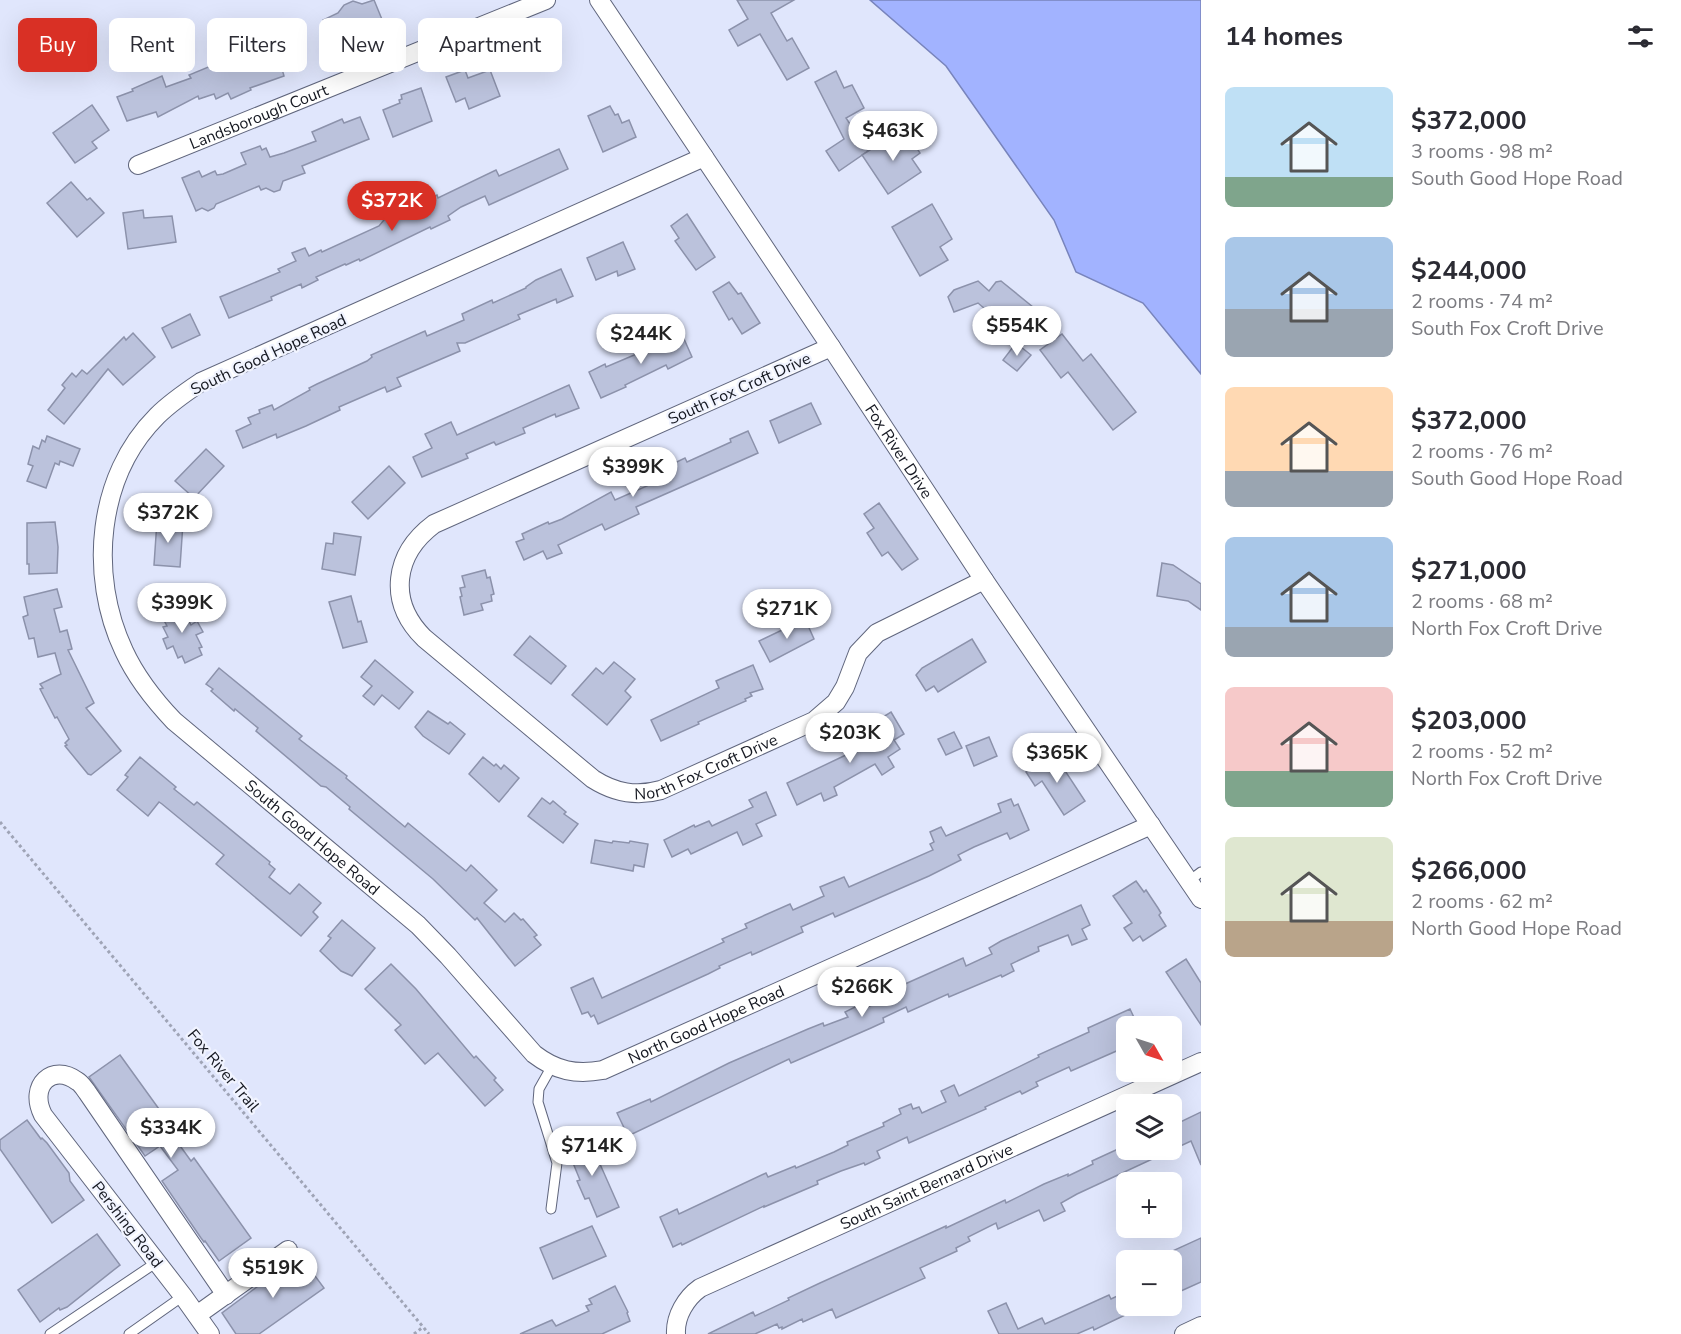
<!DOCTYPE html>
<html lang="en">
<head>
<meta charset="utf-8">
<style>
  :root { --surface:#fff; --page:#f7f7f7; --text:#2b2b33; --muted:#7c7c81; --accent:#d93025 }
  body { margin:0; font-family:"Nunito Sans",sans-serif; background:var(--page); color:var(--text); height:100vh; display:flex; flex-direction:column; font-size:22px; white-space:nowrap }
  * { box-sizing:border-box; margin:0 }
  p { font-size:20px; color:var(--muted) }
  .icon { flex:none; width:33px; height:33px; fill:none; stroke:currentColor; stroke-width:2; stroke-linecap:round; stroke-linejoin:round }
  .map { position:relative; flex:1; overflow:hidden }
  .details { display:flex; flex-direction:column; background:var(--surface); width:480px }
  .details>* { flex:none }
  .top-card { position:absolute; left:18px; top:18px; width:570px; height:54px; display:flex; gap:12px }
  .needle { width:39px; rotate:129deg }
  .fabs { position:absolute; left:1116px; top:1016px; display:grid; gap:12px }
  .fabs a { display:grid; place-items:center; width:66px; height:66px; border-radius:9px; background:var(--surface); box-shadow:0 6px 24px #0002; font-size:30px }
  .price { position:absolute; translate:-50% -51px; padding:0 14px; border-radius:21px; background:#fff; color:#222; font-size:20px; line-height:39px; filter:drop-shadow(0 2px 3px #0008) }
  .price::after { content:''; position:absolute; left:50%; top:36px; width:18px; height:14px; margin-left:-9px; background:inherit; clip-path:polygon(0 0,100% 0,50% 100%) }
  .price.current { background:var(--accent); color:#fff }
  ul { padding:0; list-style:none }
  li { display:flex; align-items:center; gap:18px; height:150px; padding:0 24px }
  li span { display:grid; place-items:center; flex:none; width:168px; height:120px; border-radius:9px; color:#555 }
  li>.icon { margin-inline-start:auto }
  span .icon { width:72px; height:72px; fill:#fffc; stroke-width:1 }
  li b { font-size:26px }
  h2 { display:flex; justify-content:space-between; align-items:center; height:72px; padding:0 24px; font-size:26px }
  .pill { padding:0 21px; border-radius:9px; background:var(--surface); box-shadow:0 6px 24px #0002; font-size:21px; line-height:54px }
  .pill.current { background:var(--accent); color:#fff }
  main { display:flex; flex:1; min-height:0 }
  .map>svg:first-child { display:block }
  .water { fill:#a2b3ff; stroke:#7884bc; stroke-width:1.5 }
  .building { fill:#bbc2dc; stroke:#8c92ab; stroke-width:1.5 }
  .lines { fill:none; stroke-linecap:round; stroke-linejoin:round }
  .service-casing { stroke:#60667d; stroke-width:11 }
  .minor-casing { stroke:#60667d; stroke-width:20 }
  .path { stroke:#9fa4b6; stroke-width:3; stroke-dasharray:3 3; stroke-linecap:butt }
  .service { stroke:#fff; stroke-width:9 }
  .minor { stroke:#fff; stroke-width:18 }
  .labels { text-anchor:middle; stroke-width:4.5; stroke-linejoin:round; paint-order:stroke }
  .street-label { font-size:16px; fill:#151821; stroke:#f1f4ff }
</style>
</head>
<body>
<main>
<div class="map">
<svg width="1201" height="1334" viewBox="0 0 1201 1334">
  <rect width="100%" height="100%" fill="#e0e6fc"/>
  <!-- water -->
  <polygon class="water" points="870,0 1201,0 1201,374 1143,303 1076,272 1054,220 946,66"/>
  <!-- building -->
  <g class="building">
    <polygon points="374,0 388,34 361,46 359,42 336,50 323,20 338,13 344,5 353,1 362,4"/>
    <polygon points="737,0 794,0 771,13 787,41 792,38 809,68 787,80 760,34 738,46 729,30 748,19"/>
    <polygon points="293,27 305,59 282,69 284,76 250,88 251,90 231,99 228,93 216,99 214,94 199,99 198,96 158,117 156,112 127,121 117,97 133,91 132,89 162,76 166,87 191,78 189,75 211,66 214,60 221,57 228,60 233,58 234,60 256,53 252,40"/>
    <polygon points="465,70 468,78 490,70 500,96 469,109 465,98 456,102 446,77"/>
    <polygon points="836,71 844,88 852,85 864,108 846,118 868,151 839,171 826,151 844,139 815,82"/>
    <polygon points="421,88 432,121 393,137 383,110 400,103 399,100 402,99 401,95"/>
    <polygon points="92,105 109,130 92,142 97,148 75,163 53,133"/>
    <polygon points="610,106 615,115 618,114 622,123 629,120 636,137 603,152 588,116"/>
    <polygon points="360,117 369,139 302,166 305,173 283,181 280,190 274,192 266,188 261,190 259,186 216,204 214,208 208,211 202,208 196,211 182,178 199,171 202,177 215,171 217,175 223,174 246,164 241,153 260,146 262,150 266,148 270,157 284,153 316,141 312,132 342,119 344,123"/>
    <polygon points="896,133 904,144 911,139 920,153 912,159 921,172 888,194 862,155"/>
    <polygon points="559,149 568,169 489,205 485,196 461,207 448,216 450,220 431,229 430,227 360,261 359,259 346,265 345,264 316,277 318,280 302,288 301,284 271,297 272,300 229,318 220,297 280,272 278,269 296,261 292,253 305,248 309,256 321,250 322,252 379,226 389,214 387,210 400,204 404,211 437,195 438,198 496,170 499,176"/>
    <polygon points="71,182 87,200 90,198 104,213 77,237 47,203"/>
    <polygon points="932,204 952,239 940,247 948,260 920,276 892,227"/>
    <polygon points="143,210 144,218 172,216 176,242 128,249 123,213"/>
    <polygon points="687,214 715,257 696,270 675,241 679,238 671,226"/>
    <polygon points="623,242 635,269 618,276 617,271 596,280 587,258"/>
    <polygon points="561,269 573,296 557,303 556,299 518,315 520,319 465,343 457,343 460,351 397,378 401,386 387,392 385,387 339,407 340,410 306,426 277,438 276,434 243,448 236,431 251,424 248,418 260,413 259,410 272,405 274,410 310,390 309,388 317,384 367,361 372,357 371,355 425,331 427,336 464,320 462,314 492,300 493,303 526,288 526,287 536,280"/>
    <polygon points="978,281 989,291 996,282 1001,281 1033,307 1012,332 978,303 954,312 948,297 954,290"/>
    <polygon points="729,282 738,294 741,293 760,323 742,334 732,318 729,320 713,292"/>
    <polygon points="190,314 200,335 172,348 162,328"/>
    <polygon points="680,330 692,357 668,369 666,365 625,385 626,387 601,398 589,372 605,364 606,367 646,350"/>
    <polygon points="133,333 155,357 123,385 108,369 64,424 48,410 65,388 62,385 72,373 76,377 82,370 87,374 124,337 126,340"/>
    <polygon points="1062,334 1083,361 1091,354 1136,412 1113,430 1068,372 1061,378 1040,350"/>
    <polygon points="1016,343 1031,355 1017,371 1003,360"/>
    <polygon points="569,385 579,408 556,417 555,414 523,428 525,433 496,445 494,442 466,454 468,458 422,477 413,457 432,448 425,434 451,422 457,435"/>
    <polygon points="811,403 821,424 779,443 770,421"/>
    <polygon points="748,431 758,453 636,507 639,514 605,530 602,524 558,545 562,553 547,559 543,551 524,560 516,542 524,539 522,534 548,522 549,524 562,519 611,492 615,500 647,486 643,478 685,458 687,462 731,442 730,439"/>
    <polygon points="47,436 80,449 73,466 60,461 59,465 55,463 46,488 27,481 33,466 28,464 33,446 39,449 42,440 45,442"/>
    <polygon points="206,449 224,466 194,498 175,481"/>
    <polygon points="389,466 405,483 368,519 352,502"/>
    <polygon points="879,503 918,559 902,570 888,552 882,556 867,533 874,528 864,514"/>
    <polygon points="157,521 183,523 180,567 154,565"/>
    <polygon points="55,522 58,547 57,573 29,574 29,564 27,564 27,523"/>
    <polygon points="334,533 361,537 355,575 322,569 326,543 333,544"/>
    <polygon points="1162,563 1173,565 1201,584 1201,610 1188,601 1157,596"/>
    <polygon points="485,570 487,578 490,577 494,594 491,595 492,601 481,604 483,610 464,615 460,597 462,596 460,588 465,587 462,576"/>
    <polygon points="57,589 62,607 54,609 60,632 67,630 72,649 68,650 94,703 86,708 121,751 91,775 88,774 65,746 67,745 65,743 69,739 57,717 55,718 40,689 43,688 40,684 61,674 55,653 38,657 34,638 29,639 23,617 28,615 24,597"/>
    <polygon points="351,596 358,622 361,621 367,642 343,648 329,602"/>
    <polygon points="180,603 191,625 197,621 203,632 196,635 202,647 199,648 202,655 185,663 182,656 178,658 173,646 167,649 163,639 168,637 163,627 167,626 160,613"/>
    <polygon points="805,619 814,639 770,662 759,641"/>
    <polygon points="530,636 566,666 551,684 514,655"/>
    <polygon points="972,639 986,662 938,692 934,686 926,691 916,675 922,668"/>
    <polygon points="375,660 413,692 399,709 382,695 374,705 363,696 372,686 361,677"/>
    <polygon points="614,662 635,679 625,691 631,697 607,725 572,695 596,668 603,674"/>
    <polygon points="753,665 763,689 750,693 752,696 745,699 746,701 698,722 699,724 661,741 651,720 719,688 716,681"/>
    <polygon points="219,668 302,736 299,739 347,776 346,778 405,827 408,823 466,871 471,865 497,890 484,903 505,922 514,913 521,920 523,919 537,935 534,937 541,945 515,966 477,918 475,920 433,879 349,809 350,807 326,787 321,786 256,731 258,728 235,709 234,711 211,691 213,689 206,684"/>
    <polygon points="428,711 448,724 450,722 465,734 449,754 423,736 415,727"/>
    <polygon points="891,712 904,734 894,740 900,749 888,757 894,767 882,775 875,764 834,787 837,795 824,801 821,793 797,805 787,783 848,754 882,734 875,722"/>
    <polygon points="954,732 962,748 946,755 938,739"/>
    <polygon points="989,737 997,756 974,766 966,746"/>
    <polygon points="1054,754 1085,801 1064,815 1042,781 1035,786 1026,772"/>
    <polygon points="140,757 176,787 174,789 194,805 197,802 270,862 269,864 275,869 269,877 290,894 299,884 321,903 313,912 318,917 301,936 216,864 224,855 162,804 159,802 148,816 117,790 128,777 125,775"/>
    <polygon points="483,757 494,766 496,764 501,769 504,765 519,778 499,802 469,774"/>
    <polygon points="766,792 776,815 756,824 762,836 743,845 737,832 691,854 688,849 672,857 664,840 694,825 695,827 709,821 712,826 753,807 749,800"/>
    <polygon points="542,798 550,804 553,801 566,812 564,814 578,824 563,843 528,816"/>
    <polygon points="1011,799 1014,806 1018,804 1029,830 1010,839 1007,833 974,847 958,855 961,860 929,876 835,917 833,913 801,927 803,932 752,955 751,952 719,966 720,968 708,974 598,1024 594,1015 591,1017 588,1012 582,1014 571,988 593,978 602,998 724,942 722,939 747,928 745,924 790,904 793,910 824,896 820,887 844,877 849,887 933,850 930,844 934,842 930,832 941,827 946,836 1001,812 998,804"/>
    <polygon points="595,840 612,843 613,841 629,843 630,841 648,844 644,867 634,865 633,871 591,863"/>
    <polygon points="1136,881 1144,892 1146,890 1158,908 1161,913 1159,915 1166,926 1143,941 1140,936 1133,941 1124,928 1132,923 1113,896"/>
    <polygon points="1081,905 1090,925 1082,929 1087,939 1072,945 1068,935 1038,947 1039,951 1011,964 1014,971 1002,977 1001,975 949,997 948,994 908,1012 906,1007 883,1018 884,1022 871,1028 791,1063 789,1059 628,1136 617,1113 650,1099 651,1102 729,1063 808,1029 823,1023 824,1026 848,1017 845,1012 859,1005 861,1010 887,998 885,993 963,958 966,966 992,954 989,948 1001,941"/>
    <polygon points="342,920 375,948 352,976 341,971 320,951 331,938 328,936"/>
    <polygon points="1186,959 1201,983 1201,1025 1166,972"/>
    <polygon points="391,964 416,989 474,1058 476,1056 496,1078 494,1080 503,1090 485,1106 438,1053 425,1064 395,1030 401,1025 365,989"/>
    <polygon points="1130,1009 1138,1026 1126,1026 1126,1041 1119,1044 1121,1049 1071,1071 1069,1067 1036,1082 1038,1086 1022,1094 1020,1091 985,1107 986,1109 909,1143 907,1137 877,1151 880,1158 865,1165 864,1163 841,1171 817,1181 818,1184 764,1207 764,1206 682,1245 681,1243 673,1247 660,1217 677,1209 679,1214 766,1173 768,1177 795,1166 796,1168 834,1152 848,1145 847,1142 884,1126 883,1123 901,1114 899,1109 911,1104 913,1109 919,1107 922,1113 946,1102 941,1091 954,1085 959,1096 1039,1057 1038,1055 1089,1032 1088,1028"/>
    <polygon points="120,1055 177,1134 173,1136 191,1161 194,1158 251,1238 219,1261 205,1241 204,1242 201,1238 162,1181 178,1170 160,1146 145,1156 89,1077"/>
    <polygon points="1201,1112 1201,1165 1191,1141 1077,1194 1061,1203 1065,1211 1044,1221 1039,1210 998,1229 996,1223 968,1237 970,1241 956,1248 957,1251 920,1268 925,1278 836,1318 832,1309 803,1322 802,1319 782,1329 782,1327 779,1328 777,1324 755,1334 708,1334 753,1312 755,1316 789,1300 788,1298 820,1283 946,1226 946,1228 1005,1200 1006,1203 1044,1184 1068,1174 1068,1176 1093,1164 1092,1161 1118,1149 1172,1149 1172,1126"/>
    <polygon points="27,1120 41,1139 42,1138 47,1143 69,1173 70,1181 84,1200 52,1223 0,1149 0,1140"/>
    <polygon points="588,1137 619,1207 597,1217 589,1198 585,1199 577,1181 580,1180 566,1146"/>
    <polygon points="592,1226 606,1256 553,1279 540,1248"/>
    <polygon points="97,1234 120,1265 67,1307 60,1310 59,1308 40,1322 18,1290"/>
    <polygon points="1201,1238 1201,1282 1172,1295 1172,1260 1168,1253"/>
    <polygon points="301,1257 324,1288 259,1334 236,1334 222,1313 281,1269 282,1270"/>
    <polygon points="615,1286 628,1312 627,1313 630,1321 602,1334 520,1334 552,1320 556,1326 589,1311 586,1306 592,1304 589,1299"/>
    <polygon points="1126,1292 1126,1305 1146,1305 1094,1330 1093,1327 1077,1334 999,1334 988,1311 1006,1303 1018,1329 1042,1318 1045,1324 1109,1295 1111,1299"/>
  </g>
  <g class="lines">
    <defs>
      <g id="service">
        <polyline points="1189,881 1201,872"/>
        <polyline points="551,1209 557,1163 538,1102 539,1089 552,1066"/>
        <polyline points="50,1334 157,1262"/>
        <polyline points="129,1334 183,1296"/>
      </g>
      <g id="minor">
        <path id="s1" d="M599,0L831,347L984,580L1201,899"/>
        <path id="s2" d="M704,157L201,382C186,392 170,403 157,416C97,476 88,575 124,651C136,677 154,700 174,721L418,925L448,956L534,1054C556,1071 576,1075 603,1070L1151,825"/>
        <path id="s3" d="M138,165L546,0"/>
        <path id="s4" d="M831,347L434,524C394,554 387,601 424,638L593,779C615,793 636,797 661,790L814,721L836,702L845,687L858,653L877,633L984,580"/>
        <polyline points="197,1315 288,1250"/>
        <path d="M210,1334L183,1296L43,1115C28,1085 53,1063 77,1081C81,1083 84,1088 87,1092L226,1295"/>
        <path id="s5" d="M676,1334C675,1316 686,1298 700,1288L1201,1062"/>
        <polyline points="1184,1334 1201,1326"/>
      </g>
    </defs>
    <!-- service casing -->
    <use href="#service" class="service-casing"/>
    <!-- minor casing -->
    <use href="#minor" class="minor-casing"/>
    <!-- path -->
    <g class="path">
      <polyline points="0,822 429,1334"/>
      <polyline points="414,1334 423,1327"/>
    </g>
    <!-- service -->
    <use href="#service" class="service"/>
    <!-- minor -->
    <use href="#minor" class="minor"/>
  </g>
  <g class="labels">
    <!-- street labels -->
    <g class="street-label">
      <text dy="6" stroke="none"><textPath href="#s3" startOffset="130">Landsborough Court</textPath></text>
      <text transform="translate(268 354) rotate(-25)" y="6">South Good Hope Road</text>
      <text transform="translate(739 388) rotate(-24)" y="6">South Fox Croft Drive</text>
      <text dy="6" stroke="none"><textPath href="#s1" startOffset="542">Fox River Drive</textPath></text>
      <text dy="6" stroke="none"><textPath href="#s4" startOffset="908">North Fox Croft Drive</textPath></text>
      <text dy="6" stroke="none"><textPath href="#s2" startOffset="1126">South Good Hope Road</textPath></text>
      <text dy="6" stroke="none"><textPath href="#s2" startOffset="1623">North Good Hope Road</textPath></text>
      <text transform="translate(224 1070) rotate(50)" y="6">Fox River Trail</text>
      <text dy="6" stroke="none"><textPath href="#s5" startOffset="302">South Saint Bernard Drive</textPath></text>
      <text transform="translate(128 1224) rotate(52)" y="6">Pershing Road</text>
    </g>
  </g>
</svg>
<div class="fabs">
<a><svg class="needle" viewBox="-14 -14 28 28"><path d="M0-13l5 13h-10z" fill="#e53935"/><path d="M0 13l5-13h-10z" fill="#7c7c81"/></svg></a>
<a><svg class="icon" aria-label="layers" viewBox="0 0 24 24"><path d="M12 4l9 5-9 5-9-5zM3 14l9 5 9-5"/></svg></a>
<a>+</a>
<a>−</a>
</div>
<b class="price" style="left:893px;top:162px">$463K</b>
<b class="price current" style="left:392px;top:232px">$372K</b>
<b class="price" style="left:1017px;top:357px">$554K</b>
<b class="price" style="left:641px;top:365px">$244K</b>
<b class="price" style="left:633px;top:498px">$399K</b>
<b class="price" style="left:168px;top:544px">$372K</b>
<b class="price" style="left:182px;top:634px">$399K</b>
<b class="price" style="left:787px;top:640px">$271K</b>
<b class="price" style="left:850px;top:764px">$203K</b>
<b class="price" style="left:1057px;top:784px">$365K</b>
<b class="price" style="left:862px;top:1018px">$266K</b>
<b class="price" style="left:171px;top:1159px">$334K</b>
<b class="price" style="left:592px;top:1177px">$714K</b>
<b class="price" style="left:273px;top:1299px">$519K</b>
<div class="top-card">
<a class="pill current">Buy</a>
<a class="pill">Rent</a>
<a class="pill">Filters</a>
<a class="pill">New</a>
<a class="pill">Apartment</a>
</div>
</div>
<section class="details">
<h2>14 homes<svg class="icon" aria-label="filters" viewBox="0 0 24 24"><path d="M4 7h16M4 17h16"/><circle cx="9" cy="7" r="2"/><circle cx="15" cy="17" r="2"/></svg></h2>
<ul>
<li><span style="background:linear-gradient(#bfe0f5 75%,#7fa58c 0)"><svg class="icon" aria-label="home" viewBox="0 0 24 24"><path d="M3 11l9-7 9 7M6 9v11h12V9"/></svg></span><div><b>$372,000</b><p>3 rooms · 98 m²</p><p>South Good Hope Road</p></div></li>
<li><span style="background:linear-gradient(#a9c7e8 60%,#9aa5b1 0)"><svg class="icon" aria-label="home" viewBox="0 0 24 24"><path d="M3 11l9-7 9 7M6 9v11h12V9"/></svg></span><div><b>$244,000</b><p>2 rooms · 74 m²</p><p>South Fox Croft Drive</p></div></li>
<li><span style="background:linear-gradient(#ffd9b3 70%,#9aa5b1 0)"><svg class="icon" aria-label="home" viewBox="0 0 24 24"><path d="M3 11l9-7 9 7M6 9v11h12V9"/></svg></span><div><b>$372,000</b><p>2 rooms · 76 m²</p><p>South Good Hope Road</p></div></li>
<li><span style="background:linear-gradient(#a9c7e8 75%,#9aa5b1 0)"><svg class="icon" aria-label="home" viewBox="0 0 24 24"><path d="M3 11l9-7 9 7M6 9v11h12V9"/></svg></span><div><b>$271,000</b><p>2 rooms · 68 m²</p><p>North Fox Croft Drive</p></div></li>
<li><span style="background:linear-gradient(#f6c9c9 70%,#7fa58c 0)"><svg class="icon" aria-label="home" viewBox="0 0 24 24"><path d="M3 11l9-7 9 7M6 9v11h12V9"/></svg></span><div><b>$203,000</b><p>2 rooms · 52 m²</p><p>North Fox Croft Drive</p></div></li>
<li><span style="background:linear-gradient(#dfe7d0 70%,#b9a48a 0)"><svg class="icon" aria-label="home" viewBox="0 0 24 24"><path d="M3 11l9-7 9 7M6 9v11h12V9"/></svg></span><div><b>$266,000</b><p>2 rooms · 62 m²</p><p>North Good Hope Road</p></div></li>
</ul>
</section>
</main>
</body>
</html>
